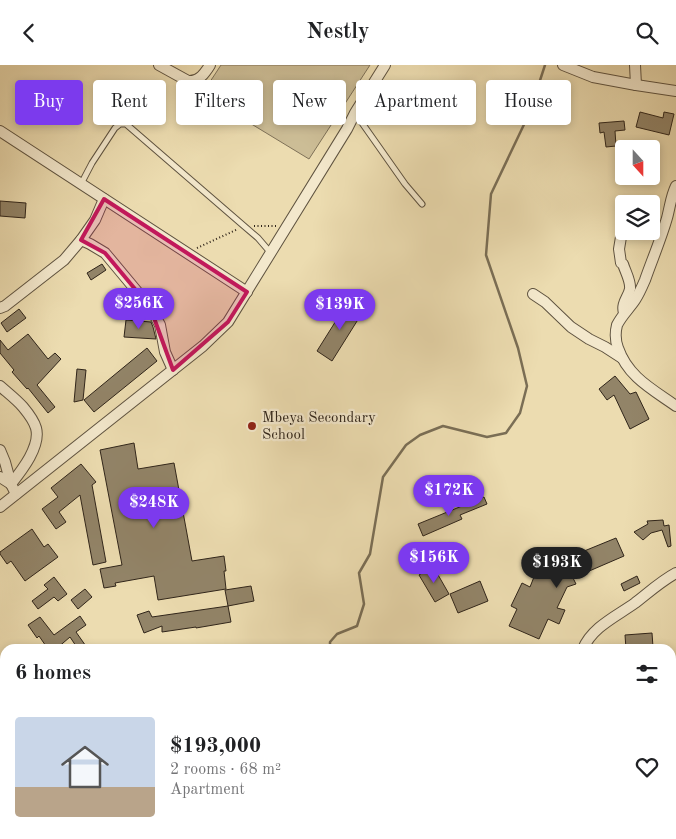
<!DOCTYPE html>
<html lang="en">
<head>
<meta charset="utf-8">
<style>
  :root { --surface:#fff; --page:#f6f6f6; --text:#202124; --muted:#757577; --accent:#7c3aed }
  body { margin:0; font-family:"Old Standard TT",serif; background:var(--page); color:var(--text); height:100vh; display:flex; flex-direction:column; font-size:19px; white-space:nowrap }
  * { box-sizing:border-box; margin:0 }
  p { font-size:16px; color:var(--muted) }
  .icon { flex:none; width:28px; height:28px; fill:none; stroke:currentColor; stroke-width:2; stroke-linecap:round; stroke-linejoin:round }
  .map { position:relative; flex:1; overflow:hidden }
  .panel { position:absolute; left:0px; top:579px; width:676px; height:196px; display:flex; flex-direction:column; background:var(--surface); border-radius:15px 15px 0 0; box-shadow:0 2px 8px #0003 }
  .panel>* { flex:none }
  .guide { position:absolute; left:15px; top:15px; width:646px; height:45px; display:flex; gap:10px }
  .needle { width:32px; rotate:159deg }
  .buttons { position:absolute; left:615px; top:75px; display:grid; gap:10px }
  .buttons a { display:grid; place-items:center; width:45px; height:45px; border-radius:5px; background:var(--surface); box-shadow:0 2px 8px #0003; font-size:25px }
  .price { position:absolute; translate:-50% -42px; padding:0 11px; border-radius:18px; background:var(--accent); color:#fff; font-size:16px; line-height:32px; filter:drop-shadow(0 1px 2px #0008) }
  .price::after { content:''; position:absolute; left:50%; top:30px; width:15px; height:11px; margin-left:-8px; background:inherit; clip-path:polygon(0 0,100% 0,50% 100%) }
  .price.selected { background:#222; color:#fff }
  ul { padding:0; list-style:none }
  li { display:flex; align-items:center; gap:15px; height:125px; padding:0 15px }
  li span { display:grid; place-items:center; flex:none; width:140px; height:100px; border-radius:5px; color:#555 }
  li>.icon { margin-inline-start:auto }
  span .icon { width:60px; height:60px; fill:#fffc; stroke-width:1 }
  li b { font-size:21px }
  h2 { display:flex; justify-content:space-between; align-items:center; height:60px; padding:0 15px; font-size:21px }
  .tag { padding:0 18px; border-radius:5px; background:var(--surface); box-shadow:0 2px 8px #0003; font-size:18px; line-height:45px }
  .tag.selected { background:var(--accent); color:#fff }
  header { display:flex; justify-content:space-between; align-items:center; height:65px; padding:0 15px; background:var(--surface); font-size:22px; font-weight:700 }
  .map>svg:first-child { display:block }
  .green { fill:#ccbd96; stroke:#7e7158 }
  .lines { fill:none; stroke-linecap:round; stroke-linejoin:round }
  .stream { stroke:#7a6e55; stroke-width:2.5 }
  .building { fill:#928468; stroke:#30251a }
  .lane-casing { stroke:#5f5340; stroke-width:7 }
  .street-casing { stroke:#5f5340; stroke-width:12 }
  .secondary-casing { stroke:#30251a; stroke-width:16 }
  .path { stroke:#30251a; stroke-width:2; stroke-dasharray:1 2.5; stroke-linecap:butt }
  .lane { stroke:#f3e8cc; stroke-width:5 }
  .street { stroke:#f3e8cc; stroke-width:10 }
  .secondary { stroke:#f3e8cc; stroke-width:14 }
  .marked { fill:#c2185b; fill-opacity:0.2; stroke:#c2185b; stroke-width:4; stroke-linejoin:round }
  .poi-dot { fill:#8f2418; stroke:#f3e8cc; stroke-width:2 }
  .labels { text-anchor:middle; stroke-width:4.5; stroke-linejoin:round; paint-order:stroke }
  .poi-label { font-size:15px; fill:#30251a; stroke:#f3e8cc; text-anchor:start }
</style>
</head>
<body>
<header><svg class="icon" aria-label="back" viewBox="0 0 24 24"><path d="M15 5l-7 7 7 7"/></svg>Nestly<svg class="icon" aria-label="search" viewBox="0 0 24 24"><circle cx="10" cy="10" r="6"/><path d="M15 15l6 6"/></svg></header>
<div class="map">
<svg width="676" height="774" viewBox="0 0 676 774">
  <rect width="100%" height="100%" fill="#ecdcb0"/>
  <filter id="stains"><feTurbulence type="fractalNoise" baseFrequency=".004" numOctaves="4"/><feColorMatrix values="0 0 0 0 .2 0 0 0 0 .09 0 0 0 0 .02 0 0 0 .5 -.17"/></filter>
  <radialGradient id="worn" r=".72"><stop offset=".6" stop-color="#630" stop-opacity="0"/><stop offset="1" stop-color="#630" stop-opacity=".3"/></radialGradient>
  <!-- green -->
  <polygon class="green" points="221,0 370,0 309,94 202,29"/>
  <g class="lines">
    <!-- stream -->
    <g class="stream">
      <polyline points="330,584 330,577 337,569 357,561 364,539 359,508 370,489 383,412 406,380 420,370 443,361 487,372 506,368 520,348 527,321 518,283 486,190 491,129 529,49 545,0"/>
      <polyline points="0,704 5,700"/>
    </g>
  </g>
  <!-- building -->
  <g class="building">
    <polygon points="640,47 663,53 664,47 674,49 669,70 636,62"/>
    <polygon points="624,56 625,65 615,66 616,81 606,82 604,67 600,68 599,58"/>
    <polygon points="0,136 26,138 25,153 0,151"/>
    <polygon points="102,199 106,205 91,215 87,208"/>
    <polygon points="349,235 364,245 332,296 317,286"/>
    <polygon points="19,244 26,253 7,267 1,258"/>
    <polygon points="126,255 151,257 153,262 156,274 124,272"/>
    <polygon points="28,269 48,294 55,288 61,294 37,320 55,342 48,348 28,323 27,324 12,307 14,305 0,288 0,275 8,285"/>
    <polygon points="147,283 157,296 94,347 84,335"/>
    <polygon points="77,304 86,305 83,335 74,337"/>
    <polygon points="615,311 630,329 636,327 649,354 630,364 614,330 607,335 599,324"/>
    <polygon points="134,378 138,404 174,398 192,496 224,491 226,506 224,506 226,524 158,535 154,511 115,518 116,521 104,523 100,504 122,500 100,385"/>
    <polygon points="81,399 96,417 92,420 106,497 93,500 80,430 59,447 66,457 56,464 42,444 58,432 51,423"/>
    <polygon points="484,432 487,439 460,450 462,454 423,471 418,459"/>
    <polygon points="663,455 664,461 669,460 671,481 668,482 662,465 651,468 643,475 634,467 648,459 647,456"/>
    <polygon points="32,464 44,482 48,479 58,492 25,516 11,496 7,499 0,489 0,487"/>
    <polygon points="616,473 624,491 573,513 576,519 567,522 557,543 565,545 559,559 548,554 539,574 509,561 517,544 511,541 522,518 530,522 534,512 573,494 572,491"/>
    <polygon points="433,501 449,529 435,537 419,510"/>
    <polygon points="637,511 640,518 624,526 621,519"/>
    <polygon points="54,512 67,529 58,536 54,532 38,544 32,536 48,524 44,520"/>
    <polygon points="480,516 488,536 458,548 450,529"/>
    <polygon points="251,521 254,536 228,541 225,525"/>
    <polygon points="85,524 92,532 78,544 71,535"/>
    <polygon points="228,541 231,557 196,563 196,562 162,567 162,561 144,568 137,550 149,546 152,552"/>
    <polygon points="80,551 86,560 76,567 88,584 78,584 70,572 56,584 48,584 39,571 37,573 28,560 40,552 54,570"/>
    <polygon points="652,568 653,582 626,584 625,570"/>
  </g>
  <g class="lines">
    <defs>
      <g id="lane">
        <polyline points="355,48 405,119 422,139"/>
        <polyline points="81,119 92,98 115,63 120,59 126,59 244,161 258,173 270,187"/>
      </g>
      <g id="street">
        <path d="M159,0L188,16C199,17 205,8 210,0"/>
        <polyline points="563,0 593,12 636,20 676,26"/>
        <polyline points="635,0 636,20"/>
        <polyline points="0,66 247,227"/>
        <path d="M676,121C671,131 670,142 667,153C661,174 652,195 645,215C642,222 639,229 635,235C629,244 622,250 617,260C615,268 615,275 618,283C628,312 652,324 676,341"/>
        <path d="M623,160L619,184L621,198L623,199C625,206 631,216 630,224C628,233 621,238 624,248"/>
        <polyline points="81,175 90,179 105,188 150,242 160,260 165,287 173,305"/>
        <polyline points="533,229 545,237 571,262 589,274 605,282 622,293"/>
        <polyline points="0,243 5,241 64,195 81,175 95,155 104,134"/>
        <path d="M0,321C8,328 17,335 23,342C28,348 34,356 36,363C41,381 22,405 11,419L16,429"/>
        <polyline points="0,385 5,397 11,419"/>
        <polyline points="0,412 11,419"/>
        <polyline points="0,442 203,281 228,257 347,64 355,48 385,0"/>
        <path d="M583,584C592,562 617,551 635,538C648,528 661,516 676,508"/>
        <polyline points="593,770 594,774"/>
      </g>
      <g id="secondary">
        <polyline points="671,712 676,712"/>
        <polyline points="233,774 247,770"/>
      </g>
    </defs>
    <!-- lane casing -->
    <use href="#lane" class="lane-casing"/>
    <!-- street casing -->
    <use href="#street" class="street-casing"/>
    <!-- secondary casing -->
    <use href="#secondary" class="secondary-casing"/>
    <!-- path -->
    <g class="path">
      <polyline points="254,161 277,161"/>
      <polyline points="197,183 238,164"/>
    </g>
    <!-- lane -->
    <use href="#lane" class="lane"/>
    <!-- street -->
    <use href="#street" class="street"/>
    <!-- secondary -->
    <use href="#secondary" class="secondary"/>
  </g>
  <!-- marked area -->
  <path class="marked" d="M104,134L247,227L228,257L173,305L150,242L105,188L81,175Z"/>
  <!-- markers -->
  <circle class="poi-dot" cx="252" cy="361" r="5"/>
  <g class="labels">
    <!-- poi labels -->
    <g class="poi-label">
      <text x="262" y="357">Mbeya Secondary<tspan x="262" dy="17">School</tspan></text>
    </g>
  </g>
  <rect width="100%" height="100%" filter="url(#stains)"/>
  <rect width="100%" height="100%" fill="url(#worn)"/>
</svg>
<div class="buttons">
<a><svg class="needle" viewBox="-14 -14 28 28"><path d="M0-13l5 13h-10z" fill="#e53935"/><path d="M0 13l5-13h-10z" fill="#757577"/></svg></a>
<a><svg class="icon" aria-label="layers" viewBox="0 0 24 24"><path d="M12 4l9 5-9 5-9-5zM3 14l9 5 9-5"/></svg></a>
</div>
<b class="price" style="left:139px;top:265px">$256K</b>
<b class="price" style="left:340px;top:266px">$139K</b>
<b class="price" style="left:449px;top:452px">$172K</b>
<b class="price" style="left:154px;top:464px">$248K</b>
<b class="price" style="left:434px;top:519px">$156K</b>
<b class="price selected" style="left:557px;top:524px">$193K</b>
<div class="guide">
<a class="tag selected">Buy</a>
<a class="tag">Rent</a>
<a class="tag">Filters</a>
<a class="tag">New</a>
<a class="tag">Apartment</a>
<a class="tag">House</a>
</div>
<section class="panel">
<h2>6 homes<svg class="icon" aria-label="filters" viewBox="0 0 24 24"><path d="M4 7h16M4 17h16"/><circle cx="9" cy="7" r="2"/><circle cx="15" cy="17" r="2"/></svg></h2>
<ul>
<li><span style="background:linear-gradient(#c9d6e8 70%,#b9a48a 0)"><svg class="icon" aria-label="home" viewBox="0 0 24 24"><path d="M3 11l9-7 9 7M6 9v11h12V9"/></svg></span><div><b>$193,000</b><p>2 rooms · 68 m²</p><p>Apartment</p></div><svg class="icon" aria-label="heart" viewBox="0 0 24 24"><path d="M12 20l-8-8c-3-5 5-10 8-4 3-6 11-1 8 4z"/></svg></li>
</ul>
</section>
</div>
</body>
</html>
